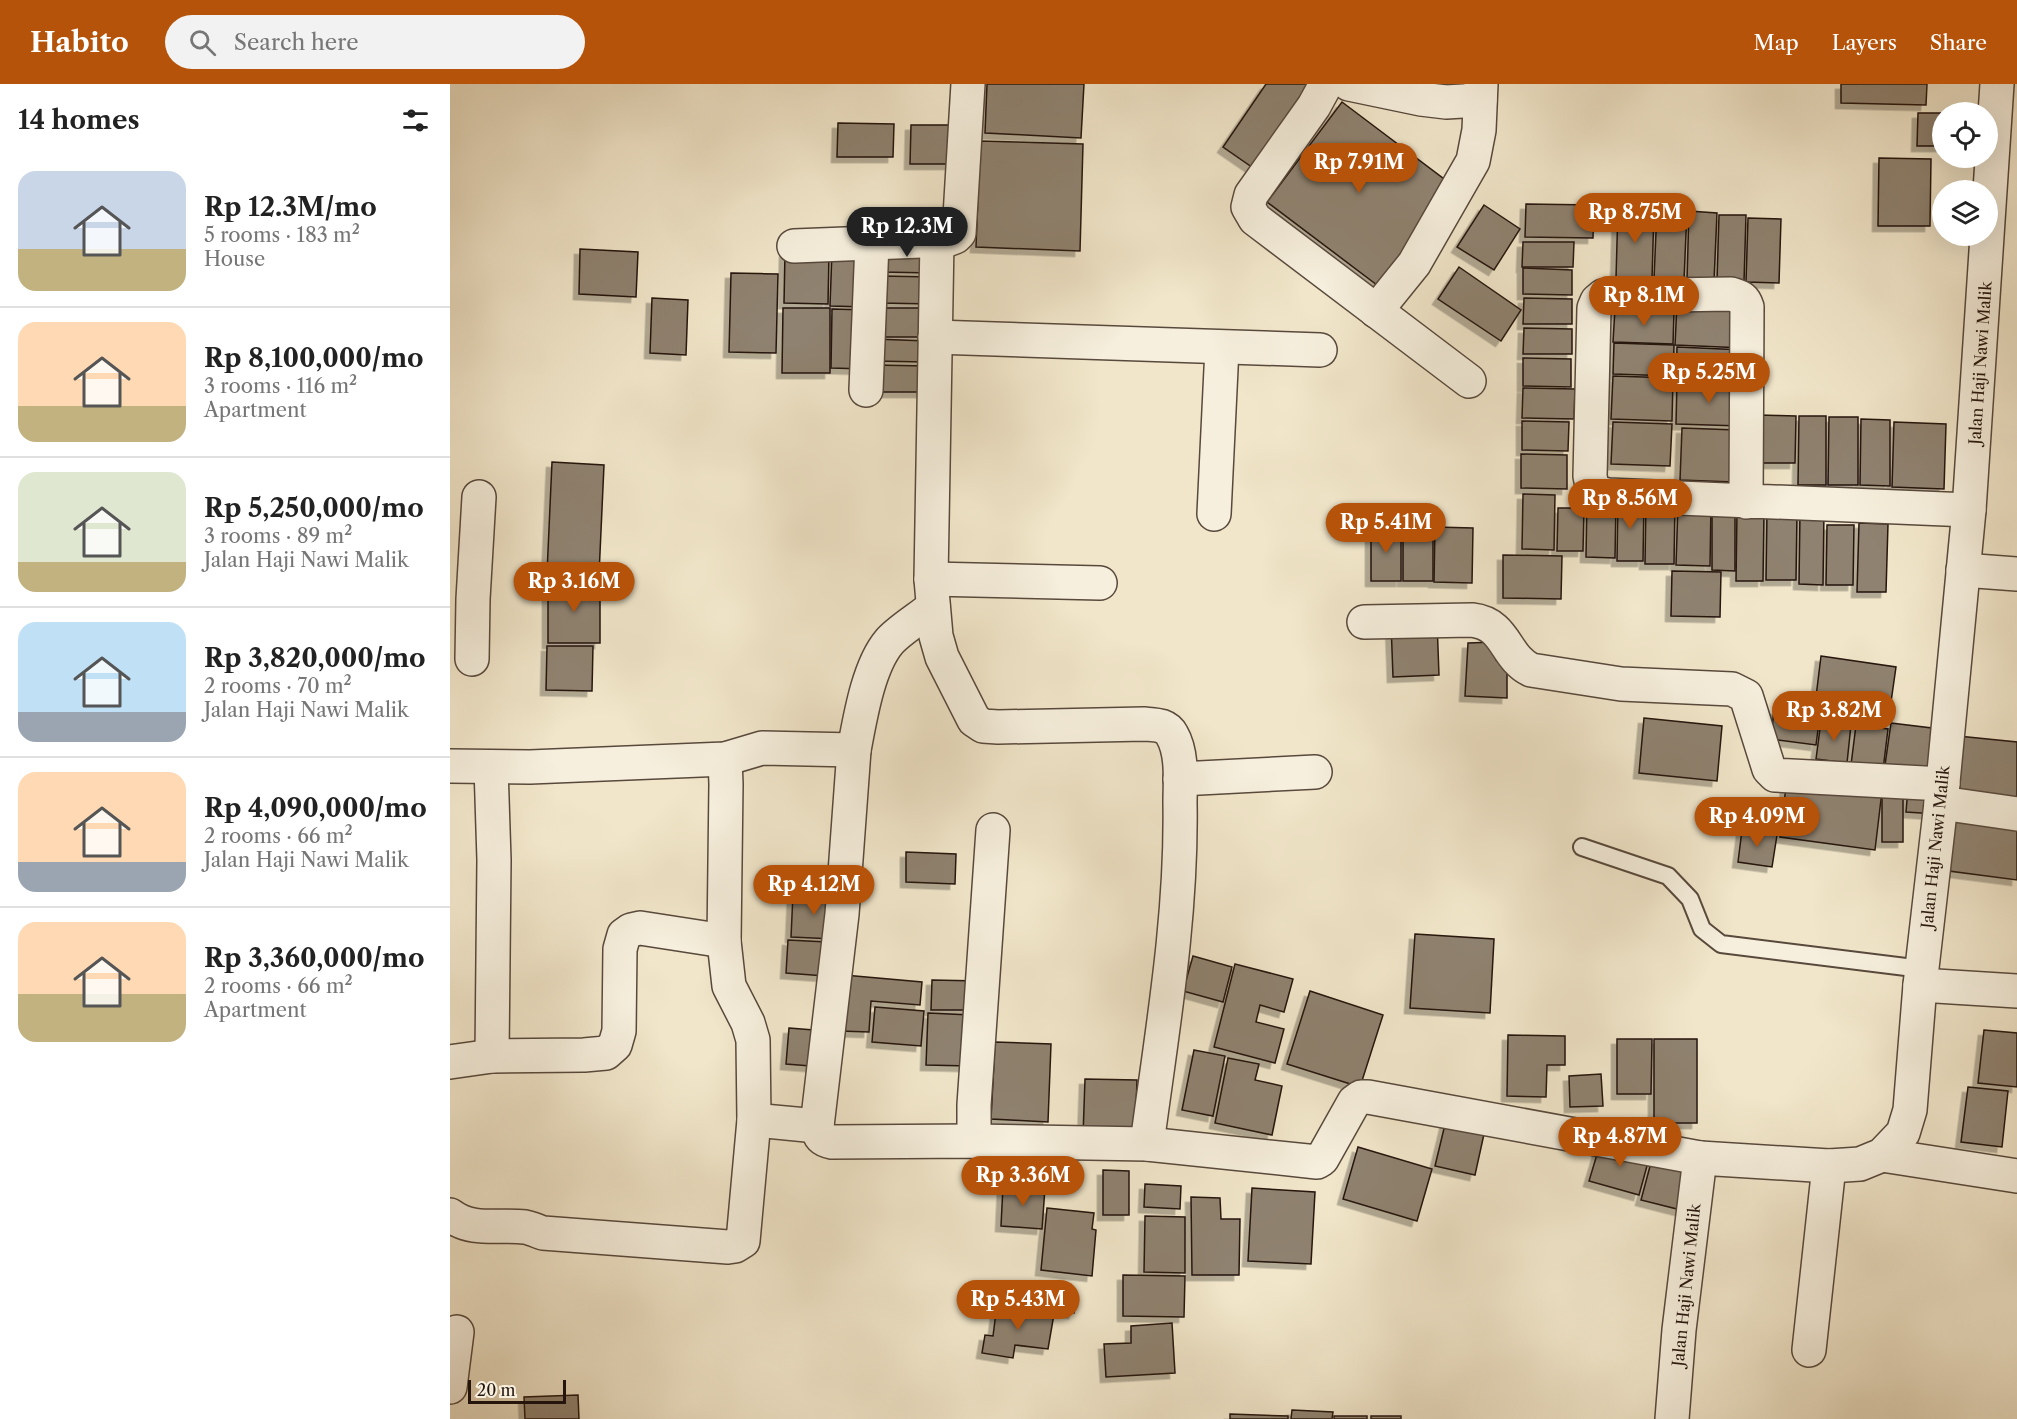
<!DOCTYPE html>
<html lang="en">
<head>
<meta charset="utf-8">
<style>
  :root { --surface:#fff; --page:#f2f2f2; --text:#222; --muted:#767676; --line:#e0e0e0; --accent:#b45309 }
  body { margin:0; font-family:"Libre Caslon Text",serif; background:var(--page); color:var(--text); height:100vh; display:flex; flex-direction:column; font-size:22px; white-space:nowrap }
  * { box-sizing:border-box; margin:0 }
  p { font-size:20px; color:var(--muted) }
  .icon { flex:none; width:33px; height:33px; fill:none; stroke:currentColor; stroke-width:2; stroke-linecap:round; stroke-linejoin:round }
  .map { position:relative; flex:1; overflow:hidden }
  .details { display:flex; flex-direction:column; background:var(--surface); width:450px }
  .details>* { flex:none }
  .buttons { position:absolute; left:1482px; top:18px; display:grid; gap:12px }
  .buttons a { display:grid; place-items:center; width:66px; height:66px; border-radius:50%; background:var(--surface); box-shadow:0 6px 24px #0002; font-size:30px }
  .scale { position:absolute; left:18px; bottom:15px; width:98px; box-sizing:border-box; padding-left:6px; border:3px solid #25150d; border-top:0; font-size:16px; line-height:21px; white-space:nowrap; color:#25150d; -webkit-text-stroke:4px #f6efdd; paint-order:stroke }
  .price { position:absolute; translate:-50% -51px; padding:0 14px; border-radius:21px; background:var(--accent); color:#fff; font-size:20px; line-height:39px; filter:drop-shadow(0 2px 3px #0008) }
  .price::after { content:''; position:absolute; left:50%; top:36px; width:18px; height:14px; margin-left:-9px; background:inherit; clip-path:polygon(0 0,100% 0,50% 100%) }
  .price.active { background:#222; color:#fff }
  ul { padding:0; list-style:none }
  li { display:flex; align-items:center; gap:18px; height:150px; padding:0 18px }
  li+li { border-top:2px solid var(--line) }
  li span { display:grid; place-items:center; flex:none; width:168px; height:120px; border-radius:18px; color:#555 }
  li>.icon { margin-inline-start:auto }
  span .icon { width:72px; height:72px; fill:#fffc; stroke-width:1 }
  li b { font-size:26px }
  h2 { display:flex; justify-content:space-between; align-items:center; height:72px; padding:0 18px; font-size:26px }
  header { display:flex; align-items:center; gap:36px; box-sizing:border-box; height:84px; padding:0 30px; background:var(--accent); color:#fff }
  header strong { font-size:28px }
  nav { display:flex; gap:33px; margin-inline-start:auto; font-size:21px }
  .search { width:420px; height:54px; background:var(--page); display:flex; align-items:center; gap:15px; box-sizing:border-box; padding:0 21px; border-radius:33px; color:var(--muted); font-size:22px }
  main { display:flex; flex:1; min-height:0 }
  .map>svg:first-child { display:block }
  .building { fill:#8f826f; stroke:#25150d; stroke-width:1.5; filter:url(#shadow) }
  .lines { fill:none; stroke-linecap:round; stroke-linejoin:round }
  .lane-casing { stroke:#58493c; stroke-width:20 }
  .street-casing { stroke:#58493c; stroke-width:36 }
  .lane { stroke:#f6efdd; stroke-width:16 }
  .street { stroke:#f6efdd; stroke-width:33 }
  .labels { text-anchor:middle; stroke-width:4.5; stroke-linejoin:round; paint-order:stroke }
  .street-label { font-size:16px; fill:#25150d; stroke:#f6efdd }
</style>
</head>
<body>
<header>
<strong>Habito</strong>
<div class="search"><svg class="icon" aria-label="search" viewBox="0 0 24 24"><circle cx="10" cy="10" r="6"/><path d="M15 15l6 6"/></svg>Search here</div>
<nav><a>Map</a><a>Layers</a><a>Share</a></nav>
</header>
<main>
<section class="details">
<h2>14 homes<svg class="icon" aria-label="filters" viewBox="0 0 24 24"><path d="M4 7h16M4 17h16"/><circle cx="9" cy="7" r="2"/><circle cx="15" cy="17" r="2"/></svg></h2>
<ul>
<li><span style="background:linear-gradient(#c9d6e8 65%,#c2b280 0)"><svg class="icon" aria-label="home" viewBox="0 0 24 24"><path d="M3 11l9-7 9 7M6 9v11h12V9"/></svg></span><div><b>Rp 12.3M/mo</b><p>5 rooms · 183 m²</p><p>House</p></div></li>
<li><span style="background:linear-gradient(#ffd9b3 70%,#c2b280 0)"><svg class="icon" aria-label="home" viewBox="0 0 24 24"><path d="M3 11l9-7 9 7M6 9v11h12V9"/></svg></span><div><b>Rp 8,100,000/mo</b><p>3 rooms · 116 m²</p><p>Apartment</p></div></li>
<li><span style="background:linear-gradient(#dfe7d0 75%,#c2b280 0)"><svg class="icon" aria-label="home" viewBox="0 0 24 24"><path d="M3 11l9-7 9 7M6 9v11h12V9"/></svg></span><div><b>Rp 5,250,000/mo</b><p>3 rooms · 89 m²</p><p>Jalan Haji Nawi Malik</p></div></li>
<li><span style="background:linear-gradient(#bfe0f5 75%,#9aa5b1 0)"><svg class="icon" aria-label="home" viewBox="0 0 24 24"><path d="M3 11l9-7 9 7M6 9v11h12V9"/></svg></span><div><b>Rp 3,820,000/mo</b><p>2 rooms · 70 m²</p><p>Jalan Haji Nawi Malik</p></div></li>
<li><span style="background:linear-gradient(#ffd9b3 75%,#9aa5b1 0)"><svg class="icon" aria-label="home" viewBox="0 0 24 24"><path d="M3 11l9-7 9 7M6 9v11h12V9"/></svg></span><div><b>Rp 4,090,000/mo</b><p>2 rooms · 66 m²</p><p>Jalan Haji Nawi Malik</p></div></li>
<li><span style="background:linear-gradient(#ffd9b3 60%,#c2b280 0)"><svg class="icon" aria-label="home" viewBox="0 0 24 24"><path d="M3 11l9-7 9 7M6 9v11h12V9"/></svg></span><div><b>Rp 3,360,000/mo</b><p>2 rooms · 66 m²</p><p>Apartment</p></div></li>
</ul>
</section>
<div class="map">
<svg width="1567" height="1335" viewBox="0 0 1567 1335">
  <defs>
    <filter id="shadow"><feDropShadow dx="-5.5" dy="5.5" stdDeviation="0" flood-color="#0004"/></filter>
  </defs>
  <rect width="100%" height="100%" fill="#f1e6ca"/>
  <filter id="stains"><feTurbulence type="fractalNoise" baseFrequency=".00333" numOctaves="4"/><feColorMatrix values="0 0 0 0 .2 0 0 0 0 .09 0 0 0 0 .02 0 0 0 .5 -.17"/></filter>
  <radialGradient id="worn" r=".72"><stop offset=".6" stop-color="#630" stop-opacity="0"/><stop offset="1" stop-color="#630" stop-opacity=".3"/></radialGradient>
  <!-- building -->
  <g class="building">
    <polygon points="537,0 634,0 631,54 535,49"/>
    <polygon points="816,0 867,0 809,88 773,63"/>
    <polygon points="1391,0 1477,0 1476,21 1391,19"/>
    <polygon points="892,18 1002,101 927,201 817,118"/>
    <polygon points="1468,29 1492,29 1492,62 1467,62"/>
    <polygon points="388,39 444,40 443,73 387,73"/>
    <polygon points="461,41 513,41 513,80 460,80"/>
    <polygon points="530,57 633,60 630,167 526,163"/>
    <polygon points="1429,74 1481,75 1480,142 1428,142"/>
    <polygon points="1076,120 1144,121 1143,154 1075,153"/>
    <polygon points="1034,121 1070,145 1044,186 1007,163"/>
    <polygon points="1168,124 1204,126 1202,195 1166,194"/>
    <polygon points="1207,125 1237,126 1234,196 1204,195"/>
    <polygon points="1239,127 1267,129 1264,197 1237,196"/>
    <polygon points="1269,131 1296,131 1294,198 1267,197"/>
    <polygon points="1298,134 1331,135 1329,199 1296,198"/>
    <polygon points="1073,158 1124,158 1123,183 1072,183"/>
    <polygon points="432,160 481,160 481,189 432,188"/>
    <polygon points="130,165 188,168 186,213 129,210"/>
    <polygon points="382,167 419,169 417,223 380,222"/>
    <polygon points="335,168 379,169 378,220 334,219"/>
    <polygon points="1009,183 1071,226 1051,257 988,215"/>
    <polygon points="1073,184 1122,186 1122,211 1073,210"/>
    <polygon points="281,189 328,190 326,269 279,268"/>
    <polygon points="431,192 482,193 482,220 430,219"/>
    <polygon points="202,214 238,216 236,271 200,269"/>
    <polygon points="1074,214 1122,215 1122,240 1073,240"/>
    <polygon points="1227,219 1295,222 1294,264 1225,261"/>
    <polygon points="333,224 380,224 380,289 332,289"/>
    <polygon points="430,224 483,224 482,253 429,253"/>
    <polygon points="382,225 416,226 415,285 381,284"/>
    <polygon points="1165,225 1224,227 1223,260 1163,258"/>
    <polygon points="1074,244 1122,245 1122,270 1073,270"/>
    <polygon points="424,255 477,257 476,278 423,277"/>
    <polygon points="1164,259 1224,261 1223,292 1163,290"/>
    <polygon points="1227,263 1294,266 1293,297 1226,295"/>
    <polygon points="1073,274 1121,275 1121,303 1073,302"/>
    <polygon points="423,281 477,282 476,308 422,308"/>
    <polygon points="1163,292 1223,294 1222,337 1161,335"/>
    <polygon points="1227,297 1292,299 1291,342 1226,340"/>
    <polygon points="1073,304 1125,305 1124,335 1072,334"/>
    <polygon points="1308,331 1346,332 1345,379 1307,379"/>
    <polygon points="1349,332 1376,332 1376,401 1348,401"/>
    <polygon points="1379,333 1408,333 1408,401 1378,401"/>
    <polygon points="1411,335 1440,336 1440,402 1410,401"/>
    <polygon points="1072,337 1119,338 1118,367 1072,366"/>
    <polygon points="1163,338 1222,340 1220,382 1161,380"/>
    <polygon points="1444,338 1496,340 1494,405 1442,403"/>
    <polygon points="1232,344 1286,346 1284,398 1230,396"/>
    <polygon points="1071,370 1117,371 1117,405 1071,404"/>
    <polygon points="102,378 154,381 149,491 97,489"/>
    <polygon points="1073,410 1105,411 1104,466 1072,465"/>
    <polygon points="1137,415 1166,416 1165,474 1136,473"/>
    <polygon points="1168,415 1194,416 1193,477 1167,477"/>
    <polygon points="1196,417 1225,417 1224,480 1195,480"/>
    <polygon points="1228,421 1261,421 1260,482 1226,481"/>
    <polygon points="1108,424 1134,424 1133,467 1107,467"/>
    <polygon points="1287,427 1314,428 1313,497 1286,497"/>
    <polygon points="1350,427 1374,427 1373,501 1349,500"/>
    <polygon points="1262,428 1285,428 1285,487 1262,486"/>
    <polygon points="1317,428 1347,428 1346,496 1316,496"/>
    <polygon points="1409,439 1438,440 1436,508 1407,508"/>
    <polygon points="1377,441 1404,441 1403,501 1376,501"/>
    <rect x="921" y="442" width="30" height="55"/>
    <polygon points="953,443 983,444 983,497 953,497"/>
    <polygon points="985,443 1023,444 1022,499 984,498"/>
    <polygon points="1053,471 1112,472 1111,515 1053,514"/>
    <polygon points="1222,487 1271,488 1270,533 1221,532"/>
    <polygon points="150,499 150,559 98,559 98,500"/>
    <polygon points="987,537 989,591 943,593 941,539"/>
    <polygon points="1046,558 1046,576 1057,576 1057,614 1015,612 1018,559"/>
    <polygon points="97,562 143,562 142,607 96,606"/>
    <polygon points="1371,572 1446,583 1439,632 1365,621"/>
    <polygon points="1324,625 1370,630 1366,661 1321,655"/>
    <polygon points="1194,634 1272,642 1267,697 1189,689"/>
    <polygon points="1371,637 1401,641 1397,679 1366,675"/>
    <polygon points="1441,639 1490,645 1483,695 1434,688"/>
    <polygon points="1406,641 1438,645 1433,686 1401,681"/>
    <polygon points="1508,652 1567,658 1567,720 1502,714"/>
    <polygon points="1337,694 1432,707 1425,766 1330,753"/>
    <polygon points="1458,704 1487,705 1486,730 1456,728"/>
    <rect x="1432" y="713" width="21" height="45"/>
    <polygon points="1506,733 1567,741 1567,796 1499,787"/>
    <polygon points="1292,746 1327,751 1322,783 1288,778"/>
    <polygon points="456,768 506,770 505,800 456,798"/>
    <polygon points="343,810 386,812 384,855 341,853"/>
    <polygon points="965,850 1044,855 1040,929 960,924"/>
    <polygon points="338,856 377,858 375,892 336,889"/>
    <polygon points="743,872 782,883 773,918 733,907"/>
    <polygon points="785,880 843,895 834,928 810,921 806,938 834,945 825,979 764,963"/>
    <polygon points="394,891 472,898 470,921 421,917 419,948 390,947"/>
    <polygon points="482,896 529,897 528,926 481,926"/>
    <polygon points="860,907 933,931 910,1003 837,980"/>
    <polygon points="425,923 474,927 471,962 422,958"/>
    <polygon points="478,929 521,931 519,982 476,981"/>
    <polygon points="339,944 376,947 373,983 336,980"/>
    <polygon points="1534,946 1567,949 1567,1003 1528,999"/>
    <polygon points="1058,951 1115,952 1115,981 1097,981 1096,1013 1057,1012"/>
    <polygon points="1167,955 1202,955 1201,1010 1167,1010"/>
    <rect x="1204" y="955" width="43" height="84"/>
    <polygon points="545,958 601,960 598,1038 541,1035"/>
    <polygon points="744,966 775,972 763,1032 732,1026"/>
    <polygon points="778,974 809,980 805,996 832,1002 822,1051 765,1039"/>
    <polygon points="1151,990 1153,1022 1120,1023 1119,992"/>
    <polygon points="635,995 687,996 685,1054 633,1052"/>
    <polygon points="1518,1003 1558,1007 1552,1063 1511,1058"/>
    <polygon points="997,1032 1036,1041 1025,1091 985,1082"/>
    <polygon points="1151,1057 1200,1071 1189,1111 1139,1097"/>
    <polygon points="908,1063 982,1085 967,1137 893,1115"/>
    <polygon points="1203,1071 1242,1081 1231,1126 1191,1116"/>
    <polygon points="653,1086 679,1087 679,1131 653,1131"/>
    <polygon points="695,1100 731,1102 730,1125 694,1123"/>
    <polygon points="553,1102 595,1104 592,1145 551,1142"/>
    <polygon points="802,1104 865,1108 861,1180 798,1177"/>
    <polygon points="741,1113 770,1114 771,1135 790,1135 789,1191 742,1191"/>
    <polygon points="597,1124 644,1129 642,1145 646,1146 642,1192 591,1186"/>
    <polygon points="695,1132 735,1133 735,1189 694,1188"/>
    <polygon points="673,1191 735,1192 734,1233 673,1232"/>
    <polygon points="584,1205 626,1210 624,1229 582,1224"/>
    <polygon points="547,1221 604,1230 598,1265 565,1261 563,1274 532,1269 535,1251 543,1252"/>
    <polygon points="722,1239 725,1289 656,1293 654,1260 681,1259 681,1242"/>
    <polygon points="128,1311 129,1335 75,1335 74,1313"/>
    <polygon points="842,1326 883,1328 882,1335 841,1335"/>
    <polygon points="780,1330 838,1332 838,1335 780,1335"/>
    <rect x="884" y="1332" width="33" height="3"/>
    <rect x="921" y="1332" width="30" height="3"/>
  </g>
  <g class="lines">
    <defs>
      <polyline id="lane" points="1132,763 1218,792 1240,815 1252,845 1271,860 1472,885"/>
      <g id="street">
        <polyline points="876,0 864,22 801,111 798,123 805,135 1019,297"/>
        <polyline points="899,0 971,15 996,18 1030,16"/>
        <path d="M487,156L481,495L486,552L492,573L524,636L533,642L548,643L694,640C705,641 716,640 722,651C733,670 730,698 730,719C732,834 712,947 697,1060"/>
        <polyline points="344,162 497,156 505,153 509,149 518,0"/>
        <polyline points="926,227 964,180 1023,77 1029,46 1031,0"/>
        <polyline points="485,253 870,266"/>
        <polyline points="416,306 422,159"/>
        <path d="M1296,418L1297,223C1294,213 1290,213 1281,210L1153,212L1147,217L1144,224L1140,392C1142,405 1145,408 1158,411L1519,426"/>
        <polyline points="764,430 772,264"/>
        <polyline points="1513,486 1567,490"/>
        <polyline points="481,495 650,499"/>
        <path d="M914,538L1022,536C1057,540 1054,573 1081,586L1171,600L1282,605L1296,612L1319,685L1325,691L1493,700"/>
        <polyline points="22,575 23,515 29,413"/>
        <path d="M404,666L392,830L367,1042C369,1053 372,1056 382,1058L524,1057L697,1060L867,1078L872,1075L904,1018L911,1013H918L1250,1074"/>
        <path d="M0,682L80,683L275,675L312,664L404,666C410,635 418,583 439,558C448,547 471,533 483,523"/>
        <polyline points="41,683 44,776 42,972"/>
        <polyline points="730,695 865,688"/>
        <polyline points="1491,719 1567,730"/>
        <polyline points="1470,901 1567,907"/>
        <polyline points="0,978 42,972 134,971 156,969 165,961 169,947 170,865 174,851 181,846 190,844 274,857"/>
        <polyline points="304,1036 367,1042"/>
        <polyline points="524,1057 524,1021 543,746"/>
        <polyline points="1432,1071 1567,1092"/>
        <path d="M0,1131C22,1148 49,1140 75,1143C81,1144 87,1147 93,1149L278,1163L285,1162L293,1157L304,1036L303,956L298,939L279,902L274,857L276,700L275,675"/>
        <polyline points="1359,1266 1379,1082"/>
        <polyline points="0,1303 7,1248"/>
        <polyline points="1222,1335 1229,1246 1250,1074 1379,1082 1410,1080 1432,1071 1453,1049 1460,1026 1470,901 1491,719 1519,426 1547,0"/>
      </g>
    </defs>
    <!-- lane casing -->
    <use href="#lane" class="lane-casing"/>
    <!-- street casing -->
    <use href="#street" class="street-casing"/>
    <!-- lane -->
    <use href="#lane" class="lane"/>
    <!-- street -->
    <use href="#street" class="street"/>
  </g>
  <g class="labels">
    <!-- street labels -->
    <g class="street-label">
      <text transform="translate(1530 279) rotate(-86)" y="6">Jalan Haji Nawi Malik</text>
      <text transform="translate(1485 763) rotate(-84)" y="6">Jalan Haji Nawi Malik</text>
      <text transform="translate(1236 1201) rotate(-84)" y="6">Jalan Haji Nawi Malik</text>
    </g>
  </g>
  <rect width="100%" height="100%" filter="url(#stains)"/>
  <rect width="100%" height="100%" fill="url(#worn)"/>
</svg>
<div class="buttons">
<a><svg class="icon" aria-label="locate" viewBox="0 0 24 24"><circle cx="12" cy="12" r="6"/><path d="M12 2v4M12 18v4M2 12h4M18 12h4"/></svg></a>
<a><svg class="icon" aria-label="layers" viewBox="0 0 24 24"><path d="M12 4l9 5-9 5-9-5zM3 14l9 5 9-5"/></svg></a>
</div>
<div class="scale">20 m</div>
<b class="price" style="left:909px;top:110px">Rp 7.91M</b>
<b class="price" style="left:1185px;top:160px">Rp 8.75M</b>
<b class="price active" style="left:457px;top:174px">Rp 12.3M</b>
<b class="price" style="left:1194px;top:243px">Rp 8.1M</b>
<b class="price" style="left:1259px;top:320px">Rp 5.25M</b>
<b class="price" style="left:1180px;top:446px">Rp 8.56M</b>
<b class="price" style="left:936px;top:470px">Rp 5.41M</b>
<b class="price" style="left:124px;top:529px">Rp 3.16M</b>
<b class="price" style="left:1384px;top:658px">Rp 3.82M</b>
<b class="price" style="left:1307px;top:764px">Rp 4.09M</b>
<b class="price" style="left:364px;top:832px">Rp 4.12M</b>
<b class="price" style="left:1170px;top:1084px">Rp 4.87M</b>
<b class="price" style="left:573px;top:1123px">Rp 3.36M</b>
<b class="price" style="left:568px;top:1247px">Rp 5.43M</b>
</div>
</main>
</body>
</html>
